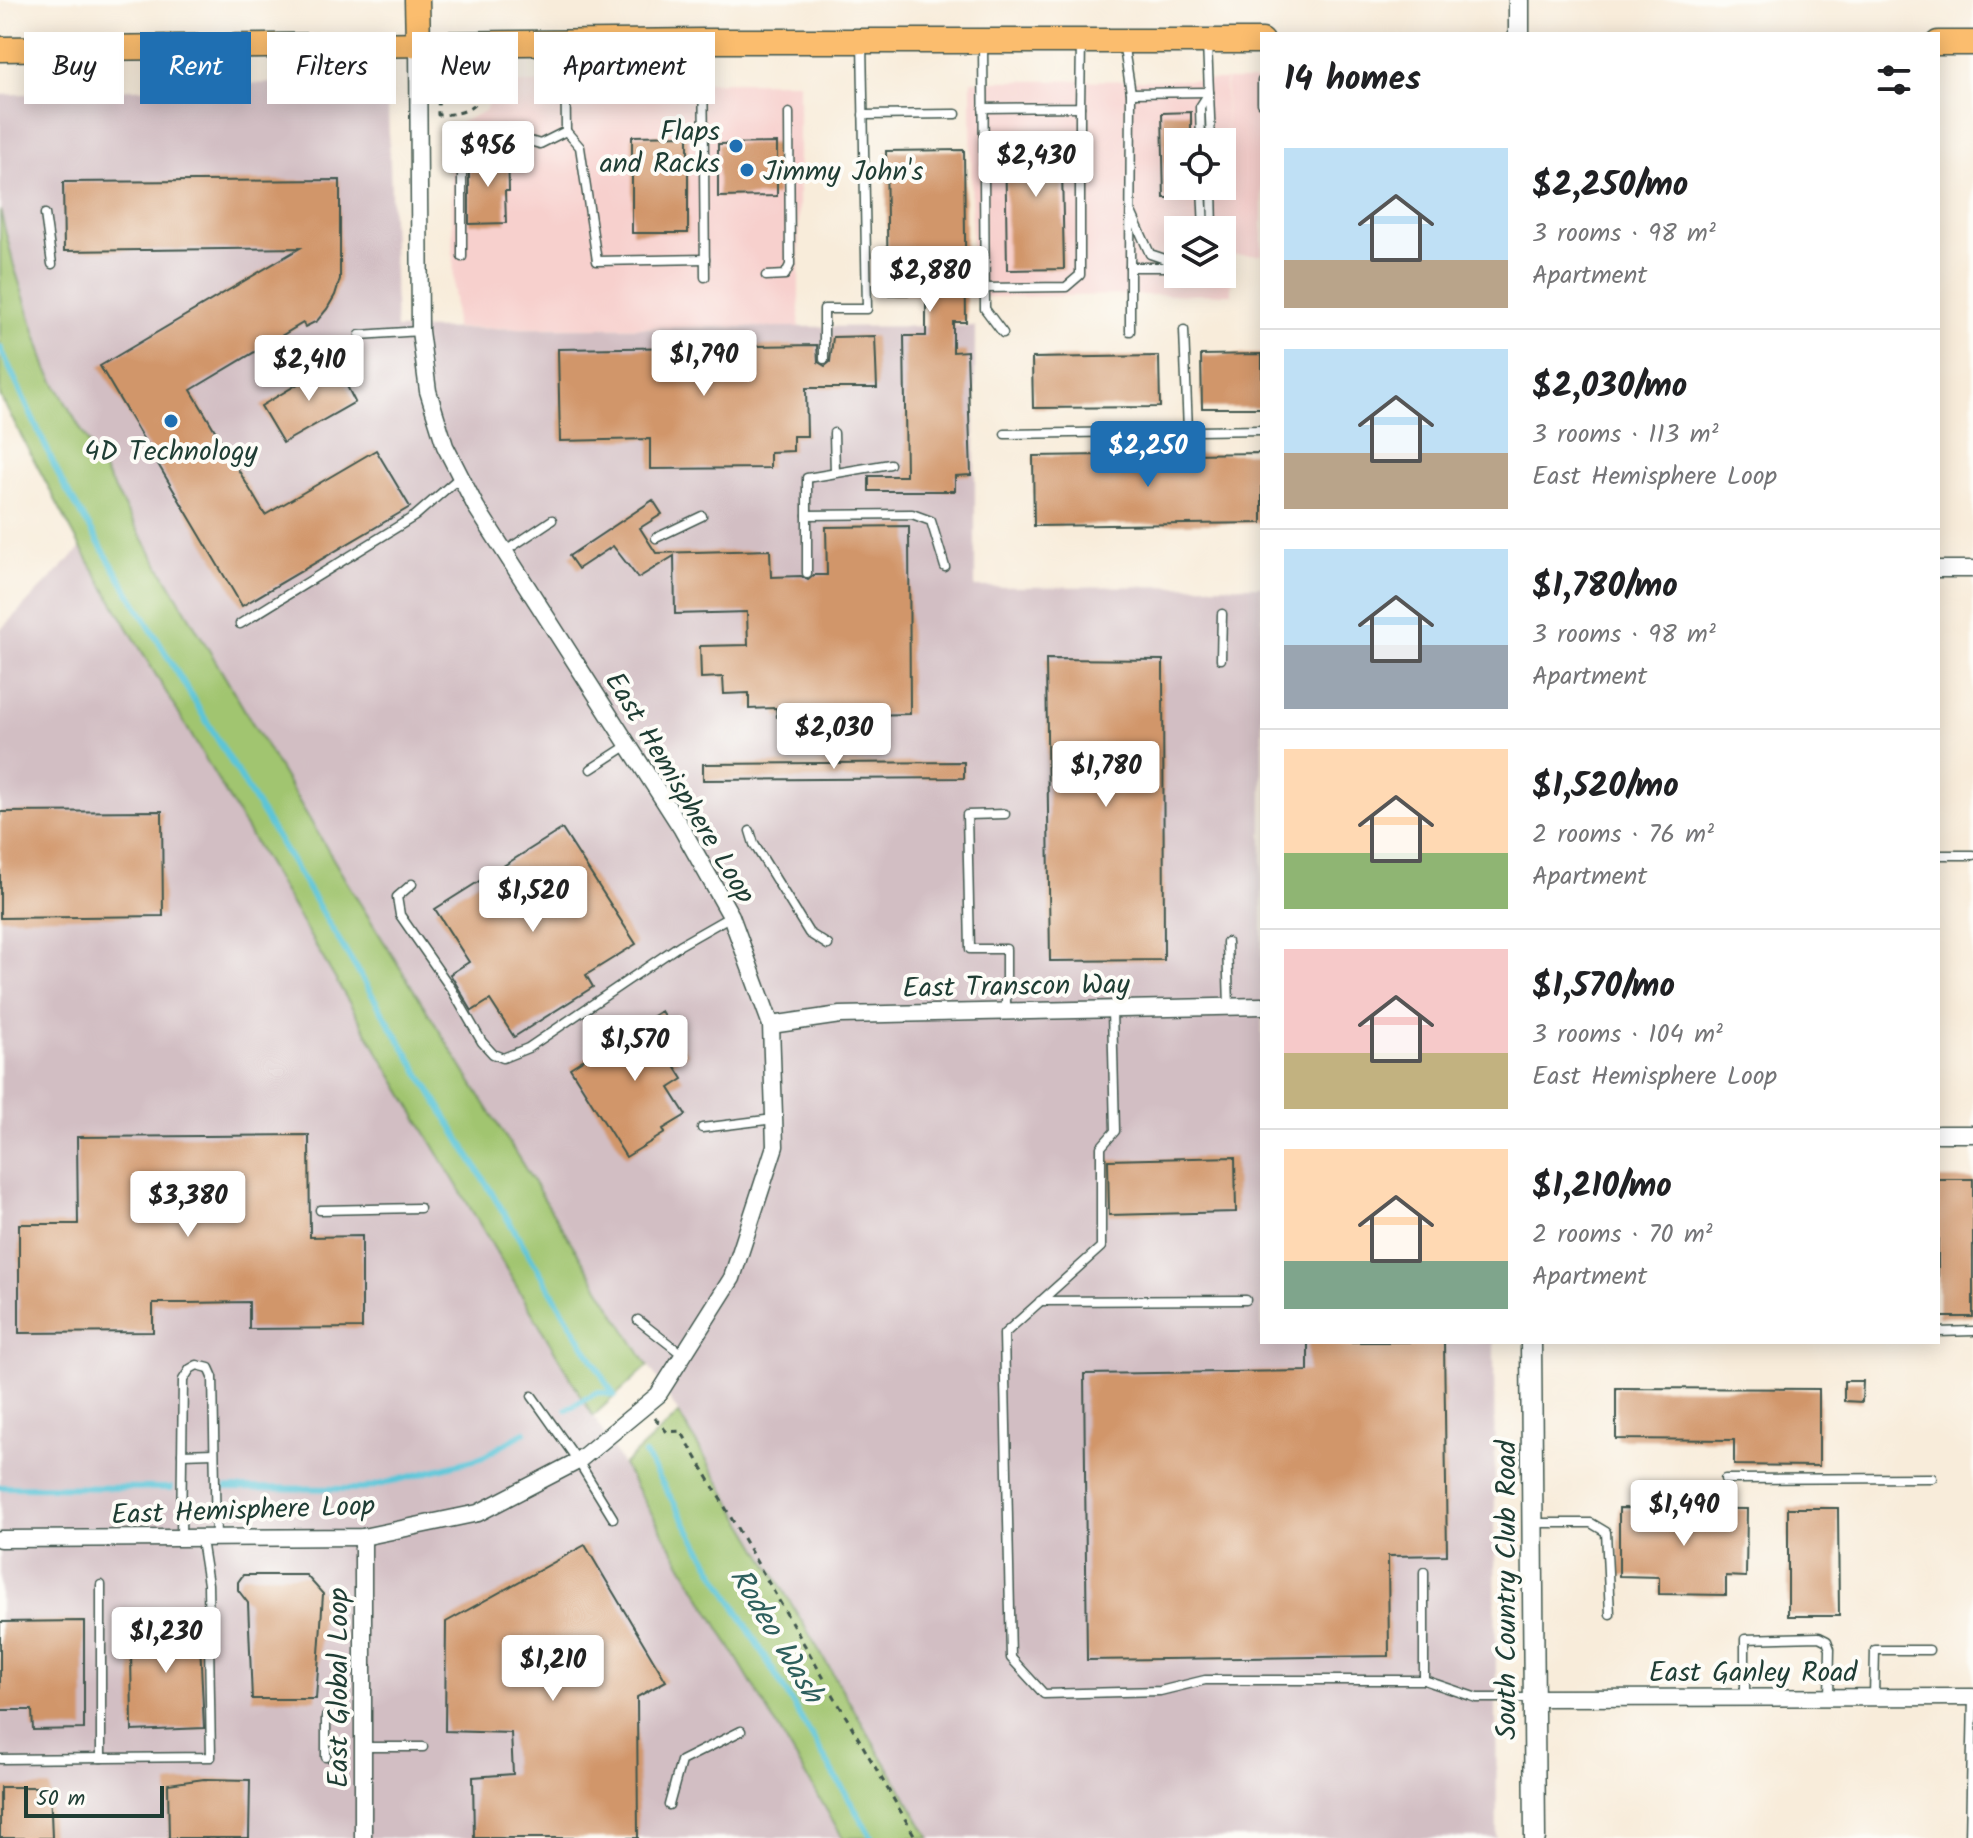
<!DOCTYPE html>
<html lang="en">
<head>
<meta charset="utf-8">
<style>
  :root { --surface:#fff; --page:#f2f2f2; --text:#202124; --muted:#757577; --line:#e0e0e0; --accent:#1f6fb2 }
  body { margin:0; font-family:Kalam,sans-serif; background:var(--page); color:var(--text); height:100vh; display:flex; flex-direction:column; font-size:30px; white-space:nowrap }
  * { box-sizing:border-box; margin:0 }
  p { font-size:26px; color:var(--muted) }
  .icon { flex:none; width:44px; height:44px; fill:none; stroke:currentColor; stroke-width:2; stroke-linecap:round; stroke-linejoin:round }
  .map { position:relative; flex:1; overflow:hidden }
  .panel { position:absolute; left:1260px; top:32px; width:680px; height:1312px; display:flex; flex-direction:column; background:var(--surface); border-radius:0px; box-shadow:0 4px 20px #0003 }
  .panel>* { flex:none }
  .hud { position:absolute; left:24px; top:32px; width:760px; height:72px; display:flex; gap:16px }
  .fabs { position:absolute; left:1164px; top:128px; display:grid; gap:16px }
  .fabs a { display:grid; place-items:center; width:72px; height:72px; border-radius:0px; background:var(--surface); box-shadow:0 4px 20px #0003; font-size:40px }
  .scale { position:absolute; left:24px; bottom:20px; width:140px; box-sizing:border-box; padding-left:8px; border:4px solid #1f3d34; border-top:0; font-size:22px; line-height:28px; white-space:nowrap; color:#1f3d34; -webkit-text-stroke:6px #fdfcf7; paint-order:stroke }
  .price { position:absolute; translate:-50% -68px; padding:0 18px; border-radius:8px; background:#fff; color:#222; font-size:26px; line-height:52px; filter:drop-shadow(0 2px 4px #0008) }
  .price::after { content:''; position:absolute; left:50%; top:48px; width:24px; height:18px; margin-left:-12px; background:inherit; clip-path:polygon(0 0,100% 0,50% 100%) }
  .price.current { background:var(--accent); color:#fff }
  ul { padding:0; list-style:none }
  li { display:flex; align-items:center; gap:24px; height:200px; padding:0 24px }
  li+li { border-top:2px solid var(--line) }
  li span { display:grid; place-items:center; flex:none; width:224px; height:160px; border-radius:0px; color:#555 }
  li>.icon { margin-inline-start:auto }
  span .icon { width:96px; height:96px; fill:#fffc; stroke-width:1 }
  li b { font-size:34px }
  h2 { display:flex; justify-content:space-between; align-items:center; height:96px; padding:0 24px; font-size:34px }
  .pill { padding:0 28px; border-radius:0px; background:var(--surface); box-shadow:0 4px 20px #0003; font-size:28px; line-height:72px }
  .pill.current { background:var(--accent); color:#fff }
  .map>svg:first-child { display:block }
  .built { fill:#f7d0cd; fill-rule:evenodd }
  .industrial { fill:#d2bec3 }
  .green { fill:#a1c56f; stroke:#608152; stroke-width:2 }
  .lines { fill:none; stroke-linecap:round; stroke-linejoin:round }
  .stream { stroke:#5cc5d8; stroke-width:6 }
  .building { fill:#d1966a }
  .service-casing { stroke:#40574d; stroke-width:11 }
  .minor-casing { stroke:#40574d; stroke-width:19 }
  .tertiary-casing { stroke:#40574d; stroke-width:23 }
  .primary-casing { stroke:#40574d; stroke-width:27 }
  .path { stroke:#40574d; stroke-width:3; stroke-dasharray:6 6; stroke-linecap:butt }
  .service { stroke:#fff; stroke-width:8 }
  .minor { stroke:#fff; stroke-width:16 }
  .tertiary { stroke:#fff; stroke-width:20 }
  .primary { stroke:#fbbd6e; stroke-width:24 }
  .poi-dot { fill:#1f6fb2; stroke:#fdfcf7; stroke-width:3 }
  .labels { text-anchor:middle; stroke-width:8; stroke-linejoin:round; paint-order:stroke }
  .poi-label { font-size:28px; fill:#1f3d34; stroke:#fdfcf7; text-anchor:end }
  .street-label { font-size:28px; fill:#1f3d34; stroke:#fdfcf7 }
  .water-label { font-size:30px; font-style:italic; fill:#2e5f5d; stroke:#fdfcf7 }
</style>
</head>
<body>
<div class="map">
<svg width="1973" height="1838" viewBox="0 0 1973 1838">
  <rect width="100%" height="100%" fill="#fdfcf7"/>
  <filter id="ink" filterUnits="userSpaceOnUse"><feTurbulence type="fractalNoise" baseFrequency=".0125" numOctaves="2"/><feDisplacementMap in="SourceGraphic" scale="16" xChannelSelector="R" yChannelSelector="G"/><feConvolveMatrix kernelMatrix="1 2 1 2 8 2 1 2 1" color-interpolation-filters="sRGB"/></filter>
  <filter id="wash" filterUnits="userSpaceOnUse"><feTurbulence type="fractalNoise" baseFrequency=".006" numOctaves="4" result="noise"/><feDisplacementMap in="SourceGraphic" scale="32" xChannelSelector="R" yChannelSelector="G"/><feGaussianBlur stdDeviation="1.8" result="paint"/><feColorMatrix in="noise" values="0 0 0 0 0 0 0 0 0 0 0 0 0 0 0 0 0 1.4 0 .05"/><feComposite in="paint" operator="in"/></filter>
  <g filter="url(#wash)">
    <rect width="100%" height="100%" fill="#f8ecda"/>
    <!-- built -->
    <g class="built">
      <path d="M1225,80L1227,155L1226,80H1262V255H1230L1231,294L972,297L971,81ZM1178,142H1222V186H1178ZM1178,230H1222V274H1178Z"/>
      <polygon points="799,82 799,327 455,328 450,127 485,111 496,83"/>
    </g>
    <!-- industrial -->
    <g class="industrial">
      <polygon points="359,79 388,110 396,329 975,326 975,587 1262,586 1262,1342 1494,1342 1497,1838 930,1838 679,1414 348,884 127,512 47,369 14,266 0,210 0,95"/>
      <polygon points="81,548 843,1838 0,1838 0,630"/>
    </g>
    <!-- green -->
    <g class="green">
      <polygon points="0,210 14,266 47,369 127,512 348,884 648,1366 593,1416 81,548 0,396"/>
      <polygon points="679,1414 930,1838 843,1838 623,1465"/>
    </g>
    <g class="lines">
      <!-- stream -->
      <g class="stream">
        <polyline points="0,347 62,482 614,1395"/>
        <polyline points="567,1409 598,1392 614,1395"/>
        <polyline points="645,1454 872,1838"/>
        <polyline points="0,1487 171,1488"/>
        <polyline points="227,1488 363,1489 481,1458 525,1432"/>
      </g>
    </g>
    <g id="blocks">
      <!-- building -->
      <g class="building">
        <polygon points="1191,112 1191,142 1178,142 1178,198 1164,198 1162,113"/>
        <polygon points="1071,132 1072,168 1062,168 1064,269 1007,270 1005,133"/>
        <polygon points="688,135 688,233 632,233 632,136"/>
        <polygon points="777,143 777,196 718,197 718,144"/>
        <polygon points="964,150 966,322 953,322 953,352 967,351 971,475 955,476 955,491 869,491 869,476 906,476 904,336 926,336 926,295 888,295 886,151"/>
        <polygon points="508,153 509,191 505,191 506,223 469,224 469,161 482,158 482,154"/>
        <polygon points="340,180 340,279 335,295 327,309 317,321 305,327 303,323 191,390 265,515 376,450 410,507 242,606 100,366 300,248 64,251 63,182"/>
        <polygon points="875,336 877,388 806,388 807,436 793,436 793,451 770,452 770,468 650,469 650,439 560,441 558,349 817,345 818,362 825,366 830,362 833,337"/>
        <polygon points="1262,354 1262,408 1202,408 1201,355"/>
        <polygon points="1159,356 1160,407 1033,408 1032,358"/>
        <polygon points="335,362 355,402 283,443 261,406"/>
        <polygon points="1262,453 1262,523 1034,526 1033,456"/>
        <polygon points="653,500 662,514 640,528 656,553 770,550 771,577 801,576 808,580 814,575 827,575 826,527 909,526 910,714 777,717 776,708 749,709 749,693 724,694 723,677 701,678 700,646 748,645 747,612 675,614 674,556 638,578 613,546 578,569 569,556"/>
        <polygon points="1046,659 1163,660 1164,960 1050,961"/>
        <polygon points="964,762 964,778 703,780 703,764"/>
        <polygon points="162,811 163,916 0,918 0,812"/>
        <polygon points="562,829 636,944 586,975 593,987 514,1037 490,1000 472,1011 450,974 469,962 435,909"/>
        <polygon points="661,1011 688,1054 673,1063 683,1079 669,1088 686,1115 663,1129 665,1133 626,1157 570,1068"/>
        <polygon points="309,1135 310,1237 362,1236 362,1328 249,1329 249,1302 185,1303 153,1303 153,1332 19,1333 19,1224 78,1224 77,1137"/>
        <polygon points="1235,1157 1236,1212 1109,1215 1108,1160"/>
        <rect x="1938" y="1179" width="35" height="138"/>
        <polygon points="1308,1342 1444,1342 1447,1555 1388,1556 1389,1656 1087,1660 1084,1374 1308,1371"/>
        <polygon points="1844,1381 1863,1381 1862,1402 1844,1401"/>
        <polygon points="1616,1388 1819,1389 1819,1466 1734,1465 1734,1440 1616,1439"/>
        <polygon points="1619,1508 1747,1509 1746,1577 1726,1576 1726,1595 1659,1594 1659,1577 1619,1576"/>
        <polygon points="1788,1508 1838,1508 1839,1616 1788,1616"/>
        <polygon points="585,1545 666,1681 637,1697 638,1838 474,1838 473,1777 513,1774 511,1733 445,1731 446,1622"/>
        <polygon points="243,1575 306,1575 323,1594 316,1699 252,1699 248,1603 238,1590 238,1582"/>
        <polygon points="84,1621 84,1729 33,1730 32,1710 0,1710 0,1622"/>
        <polygon points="131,1621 199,1621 204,1728 132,1731 131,1645 122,1636 121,1631 126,1622"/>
        <polygon points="204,1779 250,1780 249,1838 169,1838 168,1784"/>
        <polygon points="0,1787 50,1787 52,1838 0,1838"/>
      </g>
    </g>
  </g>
  <g filter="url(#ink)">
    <use href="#blocks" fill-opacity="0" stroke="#40574d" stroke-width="2"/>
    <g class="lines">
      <defs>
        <g id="service">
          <polyline points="1123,42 1131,93 1130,267 1178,267"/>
          <polyline points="1207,43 1211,142"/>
          <polyline points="983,44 985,309 1003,333"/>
          <polyline points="703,46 705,277"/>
          <polyline points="1131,93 1209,92"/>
          <polyline points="1262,103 1262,81"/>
          <polyline points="983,108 1080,107 1081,42"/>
          <polyline points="863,115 956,114"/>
          <polyline points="566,131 580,147 597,261 705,259"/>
          <polyline points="1201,142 1200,107 1209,93"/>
          <polyline points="1202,186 1204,230"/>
          <polyline points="1212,186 1213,230"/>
          <polyline points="45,214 52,264"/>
          <polyline points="1132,214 1150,254 1171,261 1178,260"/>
          <path d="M462,257V160C463,154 464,147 469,142C481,133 526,139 540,144L566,131L565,46"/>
          <polyline points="1130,267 1130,331"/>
          <polyline points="766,276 785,275 790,265 789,113"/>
          <polyline points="985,288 1066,287 1080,275 1080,107"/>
          <polyline points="1184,330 1188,431"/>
          <polyline points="360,335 420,331"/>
          <polyline points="824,359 824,309 867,309 862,42"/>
          <polyline points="834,433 835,473"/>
          <polyline points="1005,434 1262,430"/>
          <polyline points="807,515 912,514 931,521 945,567"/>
          <polyline points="656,538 702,516"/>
          <polyline points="504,552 552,520"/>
          <polyline points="807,573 807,478 890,464"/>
          <polyline points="240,624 415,516 461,476"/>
          <polyline points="1221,659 1222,614"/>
          <polyline points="591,769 628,745"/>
          <polyline points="1005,814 967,815 970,949 1006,949 1006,1011"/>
          <polyline points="750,831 754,844 809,933 828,945"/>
          <polyline points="1938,855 1973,855"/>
          <polyline points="412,884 397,897 400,915 452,990 482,1042 493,1054 503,1058 528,1048 680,945 731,916"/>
          <polyline points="1227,942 1229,1007"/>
          <polyline points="1112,1010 1115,1131 1101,1147 1101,1247 1004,1334 1011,1658 1044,1694 1160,1691 1205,1680 1424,1680 1477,1698 1533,1698"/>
          <polyline points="702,1128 774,1119"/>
          <polyline points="320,1210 420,1208"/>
          <polyline points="1040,1301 1246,1300"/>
          <polyline points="638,1320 683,1355"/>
          <polyline points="1938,1332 1973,1331"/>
          <polyline points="532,1396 578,1461 613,1518"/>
          <polyline points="182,1454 213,1453"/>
          <polyline points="1725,1479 1932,1478"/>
          <polyline points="1532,1523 1591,1523 1606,1532 1610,1614"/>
          <polyline points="181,1538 183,1380 190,1369 197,1365 209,1368 213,1377 216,1539"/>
          <polyline points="1424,1572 1424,1680"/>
          <polyline points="101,1585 101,1758"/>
          <polyline points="1745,1697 1745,1639 1819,1637 1827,1641 1830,1649 1829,1697"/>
          <polyline points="1874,1697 1875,1650 1929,1650"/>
          <polyline points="326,1717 326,1757"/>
          <polyline points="364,1747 423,1747"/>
          <polyline points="0,1759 211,1757 208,1584 201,1540"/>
          <polyline points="669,1805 681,1761 741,1731"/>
          <polyline points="1970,1838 1973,1697"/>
        </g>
        <g id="minor">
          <polyline points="1938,569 1973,569"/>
          <polyline points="771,1025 840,1015 1262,1006"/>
          <polyline points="1938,1134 1973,1134"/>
          <polyline points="363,1537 363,1838"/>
          <polyline points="0,1539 363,1537 478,1513 578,1461 658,1395 732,1278 775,1146 771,1025 731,916 682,829 476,507 445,446 428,391 420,331 418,43"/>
          <polyline points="1533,1698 1973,1697"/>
        </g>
        <g id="tertiary">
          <polyline points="1519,0 1519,34"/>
          <polyline points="1531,1342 1535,1838"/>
        </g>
        <g id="primary">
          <polyline points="417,0 418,43"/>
          <polyline points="1938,43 1973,43"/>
          <polyline points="0,49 703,41 1262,41"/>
        </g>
      </defs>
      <!-- service casing -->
      <use href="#service" class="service-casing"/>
      <!-- minor casing -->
      <use href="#minor" class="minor-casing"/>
      <!-- tertiary casing -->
      <use href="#tertiary" class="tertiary-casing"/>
      <!-- primary casing -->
      <use href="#primary" class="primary-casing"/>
      <!-- path -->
      <g class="path">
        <path d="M464,67H484C484,103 475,114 438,115C437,92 445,80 464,67Z"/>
        <polyline points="655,1418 667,1432 681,1431 916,1838"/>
      </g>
      <!-- service -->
      <use href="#service" class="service"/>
      <!-- minor -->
      <use href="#minor" class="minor"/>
      <!-- tertiary -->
      <use href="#tertiary" class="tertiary"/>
      <!-- primary -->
      <use href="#primary" class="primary"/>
    </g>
  </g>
  <!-- markers -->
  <g class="poi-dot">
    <circle cx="736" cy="146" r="8"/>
    <circle cx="747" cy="170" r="8"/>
    <circle cx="171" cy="421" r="8"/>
  </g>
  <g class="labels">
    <!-- poi labels -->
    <g class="poi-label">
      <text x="720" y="140">Flaps<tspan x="720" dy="32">and Racks</tspan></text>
      <text x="763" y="180" text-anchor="start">Jimmy John's</text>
      <text x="171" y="460" text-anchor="middle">4D Technology</text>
    </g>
    <!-- street labels -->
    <g class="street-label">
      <text transform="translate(681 787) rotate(59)" y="10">East Hemisphere Loop</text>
      <text transform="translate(1016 985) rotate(-1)" y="10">East Transcon Way</text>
      <text transform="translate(243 1509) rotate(-2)" y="10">East Hemisphere Loop</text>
      <text transform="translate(1505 1590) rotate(-90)" y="10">South Country Club Road</text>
      <text x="1753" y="1681">East Ganley Road</text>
      <text transform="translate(337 1688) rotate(-90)" y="10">East Global Loop</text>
    </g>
    <!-- water labels -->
    <g class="water-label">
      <text transform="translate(777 1635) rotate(59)" y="10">Rodeo Wash</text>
    </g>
  </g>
</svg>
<div class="fabs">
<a><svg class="icon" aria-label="locate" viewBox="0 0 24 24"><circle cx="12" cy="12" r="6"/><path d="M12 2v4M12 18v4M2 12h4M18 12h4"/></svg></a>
<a><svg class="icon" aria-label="layers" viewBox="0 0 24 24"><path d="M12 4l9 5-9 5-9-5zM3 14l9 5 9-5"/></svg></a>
</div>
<div class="scale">50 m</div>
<b class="price" style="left:488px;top:189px">$956</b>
<b class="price" style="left:1036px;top:199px">$2,430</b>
<b class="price" style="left:930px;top:314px">$2,880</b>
<b class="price" style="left:704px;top:398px">$1,790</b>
<b class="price" style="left:309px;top:403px">$2,410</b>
<b class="price current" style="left:1148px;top:489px">$2,250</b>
<b class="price" style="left:834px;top:771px">$2,030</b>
<b class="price" style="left:1106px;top:809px">$1,780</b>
<b class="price" style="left:533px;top:934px">$1,520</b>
<b class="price" style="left:635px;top:1083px">$1,570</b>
<b class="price" style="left:188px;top:1239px">$3,380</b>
<b class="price" style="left:1684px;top:1548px">$1,490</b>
<b class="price" style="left:166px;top:1675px">$1,230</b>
<b class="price" style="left:553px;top:1703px">$1,210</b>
<div class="hud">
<a class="pill">Buy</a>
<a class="pill current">Rent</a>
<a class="pill">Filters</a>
<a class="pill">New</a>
<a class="pill">Apartment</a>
</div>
<section class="panel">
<h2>14 homes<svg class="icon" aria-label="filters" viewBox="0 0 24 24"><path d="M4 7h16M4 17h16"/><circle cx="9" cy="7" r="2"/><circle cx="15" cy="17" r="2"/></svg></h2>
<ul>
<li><span style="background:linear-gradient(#bfe0f5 70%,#b9a48a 0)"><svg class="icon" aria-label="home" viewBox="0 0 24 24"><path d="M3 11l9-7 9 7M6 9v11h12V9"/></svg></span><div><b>$2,250/mo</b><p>3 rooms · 98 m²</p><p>Apartment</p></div></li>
<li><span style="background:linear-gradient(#bfe0f5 65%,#b9a48a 0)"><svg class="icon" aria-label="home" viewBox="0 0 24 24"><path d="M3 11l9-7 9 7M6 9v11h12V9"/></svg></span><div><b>$2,030/mo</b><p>3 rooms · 113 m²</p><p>East Hemisphere Loop</p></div></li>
<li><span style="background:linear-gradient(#bfe0f5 60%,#9aa5b1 0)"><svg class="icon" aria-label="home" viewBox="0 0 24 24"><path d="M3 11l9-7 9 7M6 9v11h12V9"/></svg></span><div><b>$1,780/mo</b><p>3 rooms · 98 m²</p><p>Apartment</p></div></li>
<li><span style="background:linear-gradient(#ffd9b3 65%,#8fb573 0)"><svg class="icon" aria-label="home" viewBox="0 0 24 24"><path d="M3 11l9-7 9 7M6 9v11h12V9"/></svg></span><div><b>$1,520/mo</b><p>2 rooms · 76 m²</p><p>Apartment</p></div></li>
<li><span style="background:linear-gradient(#f6c9c9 65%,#c2b280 0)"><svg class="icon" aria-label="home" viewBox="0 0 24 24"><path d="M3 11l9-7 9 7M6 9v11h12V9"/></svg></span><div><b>$1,570/mo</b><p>3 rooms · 104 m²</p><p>East Hemisphere Loop</p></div></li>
<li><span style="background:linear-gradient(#ffd9b3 70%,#7fa58c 0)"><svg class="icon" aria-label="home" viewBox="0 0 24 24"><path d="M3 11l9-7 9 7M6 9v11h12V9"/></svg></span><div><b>$1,210/mo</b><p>2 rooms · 70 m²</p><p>Apartment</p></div></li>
</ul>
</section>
</div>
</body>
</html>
